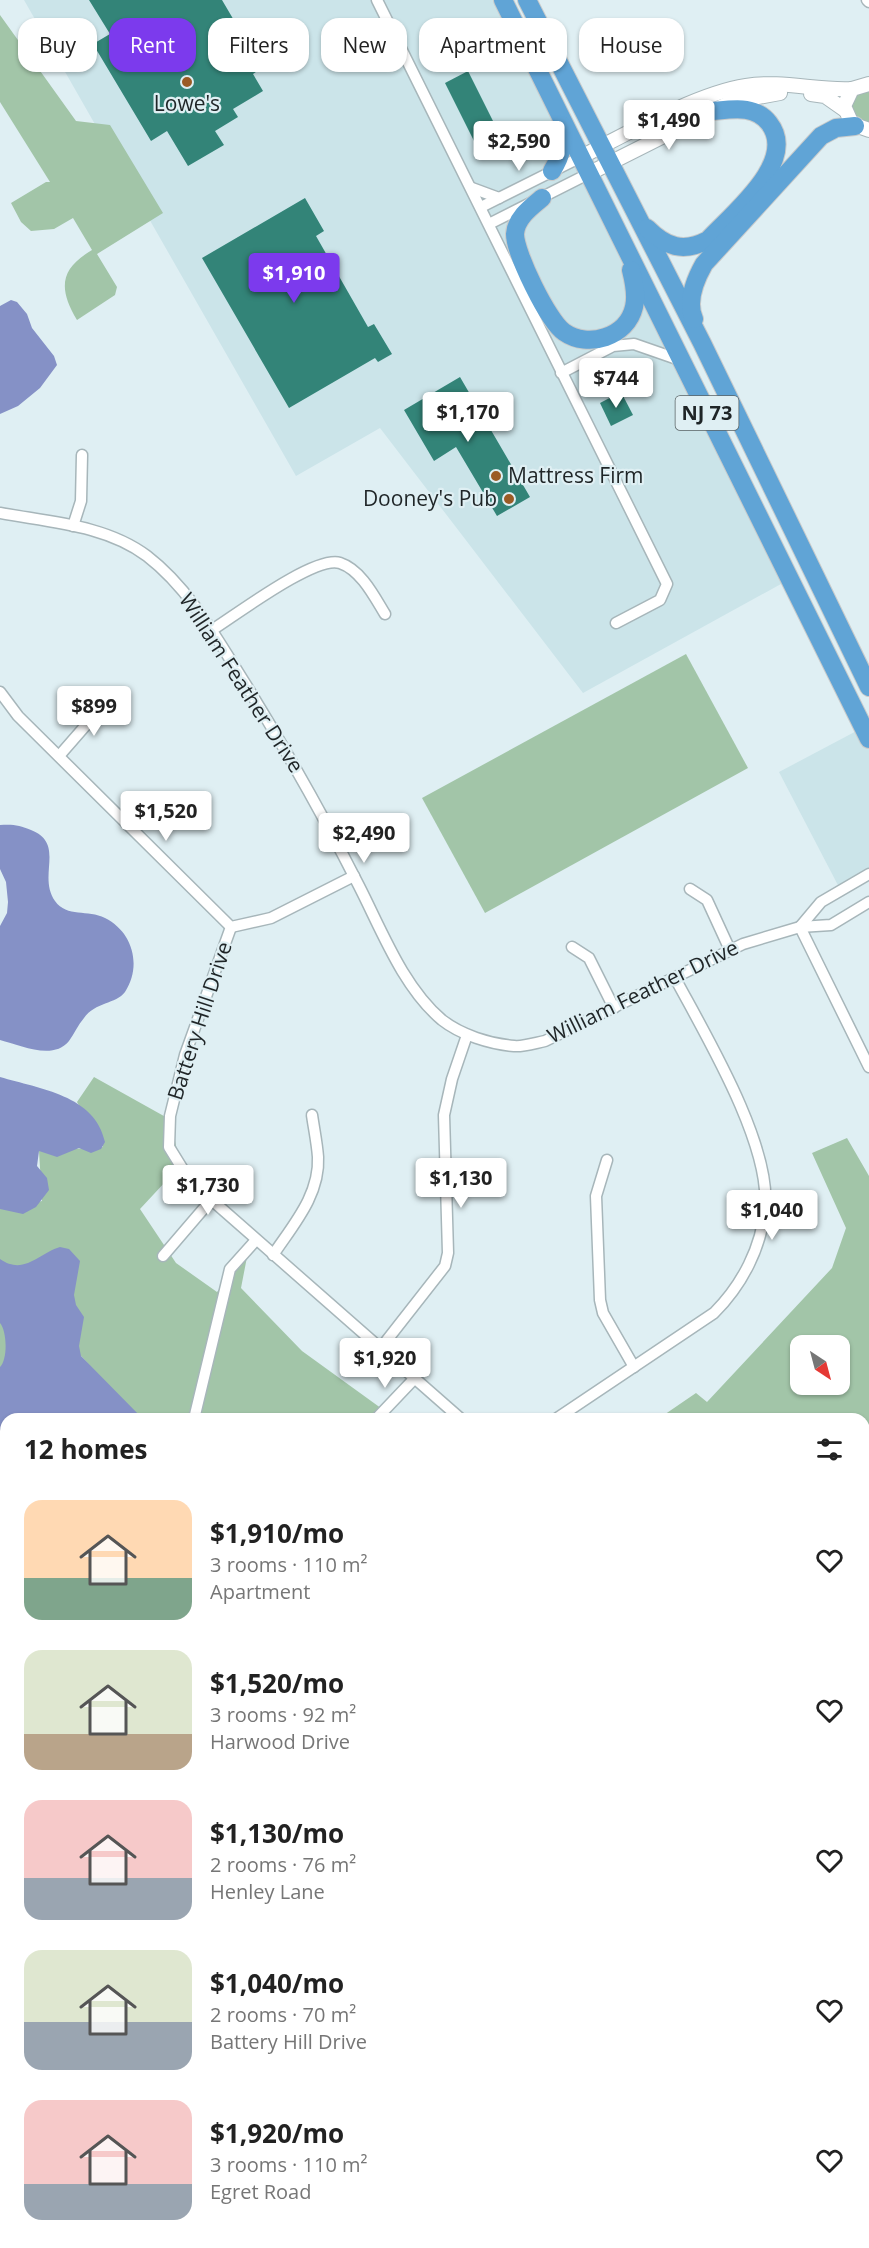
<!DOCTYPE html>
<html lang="en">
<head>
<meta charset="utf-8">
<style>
  :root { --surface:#fff; --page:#f6f6f6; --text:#222; --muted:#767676; --accent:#7c3aed }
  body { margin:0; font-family:"Open Sans",sans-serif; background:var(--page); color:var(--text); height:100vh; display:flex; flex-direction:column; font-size:22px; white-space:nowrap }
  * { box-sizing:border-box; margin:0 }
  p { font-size:20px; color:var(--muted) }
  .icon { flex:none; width:33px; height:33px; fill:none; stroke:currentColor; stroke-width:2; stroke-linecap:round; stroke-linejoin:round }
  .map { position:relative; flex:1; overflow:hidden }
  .drawer { position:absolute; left:0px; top:1413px; width:870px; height:836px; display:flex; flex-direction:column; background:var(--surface); border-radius:18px 18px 0 0; box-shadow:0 2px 4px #0004 }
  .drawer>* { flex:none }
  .banner { position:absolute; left:18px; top:18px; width:834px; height:54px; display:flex; gap:12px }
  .needle { width:39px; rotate:144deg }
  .controls { position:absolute; left:790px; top:1335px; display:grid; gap:12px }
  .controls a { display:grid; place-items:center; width:60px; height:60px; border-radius:12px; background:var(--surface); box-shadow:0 2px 4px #0004; font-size:30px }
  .price { position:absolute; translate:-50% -51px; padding:0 14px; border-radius:6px; background:#fff; color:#222; font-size:20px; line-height:39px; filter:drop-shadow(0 2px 3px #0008) }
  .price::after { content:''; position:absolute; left:50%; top:36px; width:18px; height:14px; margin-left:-9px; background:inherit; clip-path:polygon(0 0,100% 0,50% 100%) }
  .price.on { background:var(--accent); color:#fff }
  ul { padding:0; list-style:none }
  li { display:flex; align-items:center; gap:18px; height:150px; padding:0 24px }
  li span { display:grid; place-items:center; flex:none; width:168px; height:120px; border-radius:18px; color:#555 }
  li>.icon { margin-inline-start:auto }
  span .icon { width:72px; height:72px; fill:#fffc; stroke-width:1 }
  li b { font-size:26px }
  h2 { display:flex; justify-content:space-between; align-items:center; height:72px; padding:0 24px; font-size:26px }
  .pill { padding:0 21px; border-radius:18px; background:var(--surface); box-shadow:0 2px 4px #0004; font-size:21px; line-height:54px }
  .pill.on { background:var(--accent); color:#fff }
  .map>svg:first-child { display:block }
  .built { fill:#cbe4e9 }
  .green { fill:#a2c5a8; fill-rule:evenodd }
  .water { fill:#8591c6 }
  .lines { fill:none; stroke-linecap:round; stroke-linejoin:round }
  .stream { stroke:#8591c6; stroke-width:3 }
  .building { fill:#338478 }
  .minor-casing { stroke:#a7b6ba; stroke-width:13 }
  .tertiary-casing { stroke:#a7b6ba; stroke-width:16 }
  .trunk-casing { stroke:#c9cbcb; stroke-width:20 }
  .minor { stroke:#fff; stroke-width:10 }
  .tertiary { stroke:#fff; stroke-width:14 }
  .trunk { stroke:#60a4d6; stroke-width:18 }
  .poi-dot { fill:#9b5b25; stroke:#dfeff3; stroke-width:2 }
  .labels { text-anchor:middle; stroke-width:4.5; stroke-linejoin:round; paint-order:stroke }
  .shield { fill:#dfeff3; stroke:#596264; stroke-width:1.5 }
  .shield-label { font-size:20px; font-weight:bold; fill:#1f2527 }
  .poi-label { font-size:21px; fill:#1f2527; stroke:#dfeff3 }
  .street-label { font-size:21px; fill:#1f2527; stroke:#dfeff3 }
</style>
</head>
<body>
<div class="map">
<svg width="869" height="2248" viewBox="0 0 869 2248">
  <rect width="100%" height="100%" fill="#dfeff3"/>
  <!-- built -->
  <g class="built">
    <polygon points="24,0 503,0 790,579 583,693 380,428 296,476"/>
    <polygon points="864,727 869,739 869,874 841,891 779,772"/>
  </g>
  <!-- green -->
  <g class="green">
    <path d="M0,15L76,121L110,125L163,213L97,254L117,287L115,295L77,320C58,288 60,269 92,250L73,218L54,229L31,231L21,222L11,203L46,182H50L0,102Z"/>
    <polygon points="869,84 869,130 866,130 844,106"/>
    <polygon points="686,654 748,768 485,913 422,798"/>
    <polygon points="94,1077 171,1120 180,1166 140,1209 176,1263 217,1292 247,1257 241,1288 302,1351 396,1419 139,1419 81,1356 0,1367 0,1209 42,1201 39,1151 103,1147 77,1102"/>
    <path d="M847,1138L869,1176V2248H822L820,2243L864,2242V1419H658L696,1393L707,1402L832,1268L846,1228L812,1153ZM801,1346H840V1384H801Z"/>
    <polygon points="0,1469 6,1473 6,2242 767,2242 770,2248 0,2248"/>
  </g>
  <!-- water -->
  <g class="water">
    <polygon points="11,300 17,302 27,314 32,328 54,356 57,365 40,388 18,406 0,414 0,306"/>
    <path d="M0,825C12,824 20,825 31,830C66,844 37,875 55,901C67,918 88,909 105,918C133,932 142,966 125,992C116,1004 95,1002 84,1018C78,1025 74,1034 69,1041C53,1061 20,1045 0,1040V926L7,913L8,902L6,882L0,869Z"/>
    <path d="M0,1077C40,1089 95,1095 105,1142L101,1149L91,1153L79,1148L57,1157L39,1151L37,1166L47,1178L49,1190L36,1207L23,1214L0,1209Z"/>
    <path d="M60,1247L69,1249L80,1261L74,1295L76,1305L84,1317L79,1346L81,1356L143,1419H6V1473L0,1470V1367C8,1359 7,1331 0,1323V1259C24,1276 39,1253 60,1247Z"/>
    <polygon points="0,1588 6,1595 6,1679 0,1676"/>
  </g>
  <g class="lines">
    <!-- stream -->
    <g class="stream">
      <polyline points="864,1731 869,1725"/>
      <polyline points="652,2248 656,2242"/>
    </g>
  </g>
  <!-- building -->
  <g class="building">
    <polygon points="89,0 222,0 262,68 253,74 263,91 233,109 238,117 215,131 224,145 188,166 167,131 151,141 93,44 110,34"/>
    <polygon points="468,71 501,137 478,149 445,83"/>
    <polygon points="305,198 324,231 316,236 368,327 374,324 392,354 378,362 375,358 289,408 202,258"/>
    <polygon points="460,377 530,497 497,516 456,447 434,461 404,410"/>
    <polygon points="621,392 633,415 611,426 600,403"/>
  </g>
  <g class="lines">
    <defs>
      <g id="minor">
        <polyline points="377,0 667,584 660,600 616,623"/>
        <polyline points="867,0 869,2"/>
        <polyline points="472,188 499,198"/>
        <polyline points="481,207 581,157"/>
        <polyline points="489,224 590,173"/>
        <polyline points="561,373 613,346 634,344 680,360"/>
        <path d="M0,513C49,522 106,525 147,556C190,589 217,639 246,685C286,750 324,817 359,886C382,931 403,987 442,1020C461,1035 490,1044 514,1046C523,1047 535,1043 545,1041L743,944L800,927L831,925L869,902"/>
        <polyline points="73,526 81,501 82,455"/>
        <path d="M212,630C236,615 315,555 340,563C361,570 374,596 385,614"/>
        <polyline points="0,692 18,716 231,927 271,918 354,876"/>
        <polyline points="59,756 93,717 96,707"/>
        <polyline points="690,889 707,900 730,950"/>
        <polyline points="231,927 185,1055 170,1116 169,1147 190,1181 461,1419"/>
        <polyline points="800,927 869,1067"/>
        <polyline points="800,927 821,902 869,874"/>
        <polyline points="572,947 589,958 614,1008"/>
        <polyline points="607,1160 596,1196 600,1300 603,1313 634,1367"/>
        <path d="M273,1255C293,1225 320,1195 318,1157C317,1143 314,1129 312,1115"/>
        <polyline points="163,1256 211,1200"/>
        <polyline points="380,1349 445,1266 448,1253 444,1115 452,1079 467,1035"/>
        <polyline points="194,1419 230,1269 256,1240"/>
        <polyline points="376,1419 414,1379"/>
        <path d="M556,1419L714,1313C742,1285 762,1247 765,1207C771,1144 705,1034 675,978"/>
        <polyline points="0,1785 6,1781"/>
        <polyline points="0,1936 6,1942"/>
        <polyline points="864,2192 869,2191"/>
        <polyline points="302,2248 417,2242"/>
      </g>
      <g id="tertiary">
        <polyline points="869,84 852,89 844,106 852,124 869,130"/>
        <polyline points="811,94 825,96 845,110"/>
        <path d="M581,157C626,134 698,93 746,86C782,80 817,91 852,89"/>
        <polyline points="590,173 731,102 780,93"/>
      </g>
      <g id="trunk">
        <polyline points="503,0 869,739"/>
        <polyline points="527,0 702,343 869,687"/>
        <path d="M552,171C562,155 564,144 561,125"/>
        <path d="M542,198C531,207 516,218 515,234C515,253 548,321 564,332C588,349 627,337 634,307C637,295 634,282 631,270"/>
        <path d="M647,228C666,247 683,253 708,240C732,214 799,161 769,123C755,105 734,109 713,111"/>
        <path d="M694,319C686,301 695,280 704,264L821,136L836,128L855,126"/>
      </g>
    </defs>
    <!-- minor casing -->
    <use href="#minor" class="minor-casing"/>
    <!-- tertiary casing -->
    <use href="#tertiary" class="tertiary-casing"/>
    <!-- trunk casing -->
    <use href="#trunk" class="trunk-casing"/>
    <!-- minor -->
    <use href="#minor" class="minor"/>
    <!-- tertiary -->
    <use href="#tertiary" class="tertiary"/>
    <!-- trunk -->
    <use href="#trunk" class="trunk"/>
  </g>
  <!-- markers -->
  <g class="poi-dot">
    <circle cx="187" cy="82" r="6"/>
    <circle cx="496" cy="476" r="6"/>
    <circle cx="509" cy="499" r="6"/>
  </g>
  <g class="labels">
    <!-- shield labels -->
    <rect class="shield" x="675.5" y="396" width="63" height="34" rx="4.5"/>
    <g class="shield-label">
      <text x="707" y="420">NJ 73</text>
    </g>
    <!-- poi labels -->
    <g class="poi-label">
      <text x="187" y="111">Lowe's</text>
      <text x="508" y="483" text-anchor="start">Mattress Firm</text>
      <text x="497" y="506" text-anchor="end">Dooney's Pub</text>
    </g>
    <!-- street labels -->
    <g class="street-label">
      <text transform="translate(241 683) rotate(57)" y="7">William Feather Drive</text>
      <text transform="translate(643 992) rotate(-26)" y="7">William Feather Drive</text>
      <text transform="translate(200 1021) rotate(-72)" y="7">Battery Hill Drive</text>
    </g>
  </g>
</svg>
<div class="controls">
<a><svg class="needle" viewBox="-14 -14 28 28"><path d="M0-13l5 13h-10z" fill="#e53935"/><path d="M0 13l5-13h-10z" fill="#767676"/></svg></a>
</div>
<b class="price" style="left:669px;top:151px">$1,490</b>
<b class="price" style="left:519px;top:172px">$2,590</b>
<b class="price on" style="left:294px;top:304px">$1,910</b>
<b class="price" style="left:616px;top:409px">$744</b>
<b class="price" style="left:468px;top:443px">$1,170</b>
<b class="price" style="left:94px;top:737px">$899</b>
<b class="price" style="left:166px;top:842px">$1,520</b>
<b class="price" style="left:364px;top:864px">$2,490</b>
<b class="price" style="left:461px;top:1209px">$1,130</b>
<b class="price" style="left:208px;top:1216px">$1,730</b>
<b class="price" style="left:772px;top:1241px">$1,040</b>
<b class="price" style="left:385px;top:1389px">$1,920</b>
<div class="banner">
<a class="pill">Buy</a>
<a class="pill on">Rent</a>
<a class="pill">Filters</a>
<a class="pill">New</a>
<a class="pill">Apartment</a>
<a class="pill">House</a>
</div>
<section class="drawer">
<h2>12 homes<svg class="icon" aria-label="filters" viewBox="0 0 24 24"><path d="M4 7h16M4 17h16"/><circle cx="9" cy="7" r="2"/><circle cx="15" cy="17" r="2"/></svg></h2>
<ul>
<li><span style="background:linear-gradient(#ffd9b3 65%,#7fa58c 0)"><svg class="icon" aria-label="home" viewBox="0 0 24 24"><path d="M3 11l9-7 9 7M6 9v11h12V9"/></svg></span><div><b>$1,910/mo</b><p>3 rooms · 110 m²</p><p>Apartment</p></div><svg class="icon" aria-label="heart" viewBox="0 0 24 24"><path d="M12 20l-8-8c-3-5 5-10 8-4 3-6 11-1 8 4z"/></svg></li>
<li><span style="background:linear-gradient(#dfe7d0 70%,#b9a48a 0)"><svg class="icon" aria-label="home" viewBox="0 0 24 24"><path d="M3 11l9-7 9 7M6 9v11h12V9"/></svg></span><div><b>$1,520/mo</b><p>3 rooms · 92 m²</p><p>Harwood Drive</p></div><svg class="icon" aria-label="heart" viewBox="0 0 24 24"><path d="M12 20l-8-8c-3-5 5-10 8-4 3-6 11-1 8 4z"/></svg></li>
<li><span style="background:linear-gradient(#f6c9c9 65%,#9aa5b1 0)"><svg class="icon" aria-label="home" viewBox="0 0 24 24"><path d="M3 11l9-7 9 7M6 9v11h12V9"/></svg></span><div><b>$1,130/mo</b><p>2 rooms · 76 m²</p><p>Henley Lane</p></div><svg class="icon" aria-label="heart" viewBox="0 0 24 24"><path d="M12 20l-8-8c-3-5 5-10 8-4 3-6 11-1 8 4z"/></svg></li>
<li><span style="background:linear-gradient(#dfe7d0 60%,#9aa5b1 0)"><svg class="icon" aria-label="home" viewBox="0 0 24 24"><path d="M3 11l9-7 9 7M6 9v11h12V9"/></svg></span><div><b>$1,040/mo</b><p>2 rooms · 70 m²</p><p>Battery Hill Drive</p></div><svg class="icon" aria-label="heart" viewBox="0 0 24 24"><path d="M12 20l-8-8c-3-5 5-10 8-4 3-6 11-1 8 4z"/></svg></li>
<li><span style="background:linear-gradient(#f6c9c9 70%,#9aa5b1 0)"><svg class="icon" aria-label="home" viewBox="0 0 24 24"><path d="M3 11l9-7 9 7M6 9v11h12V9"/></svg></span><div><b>$1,920/mo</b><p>3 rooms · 110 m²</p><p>Egret Road</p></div><svg class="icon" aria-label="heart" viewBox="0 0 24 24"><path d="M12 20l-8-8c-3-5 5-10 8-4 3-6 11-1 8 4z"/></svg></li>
</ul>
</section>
</div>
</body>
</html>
